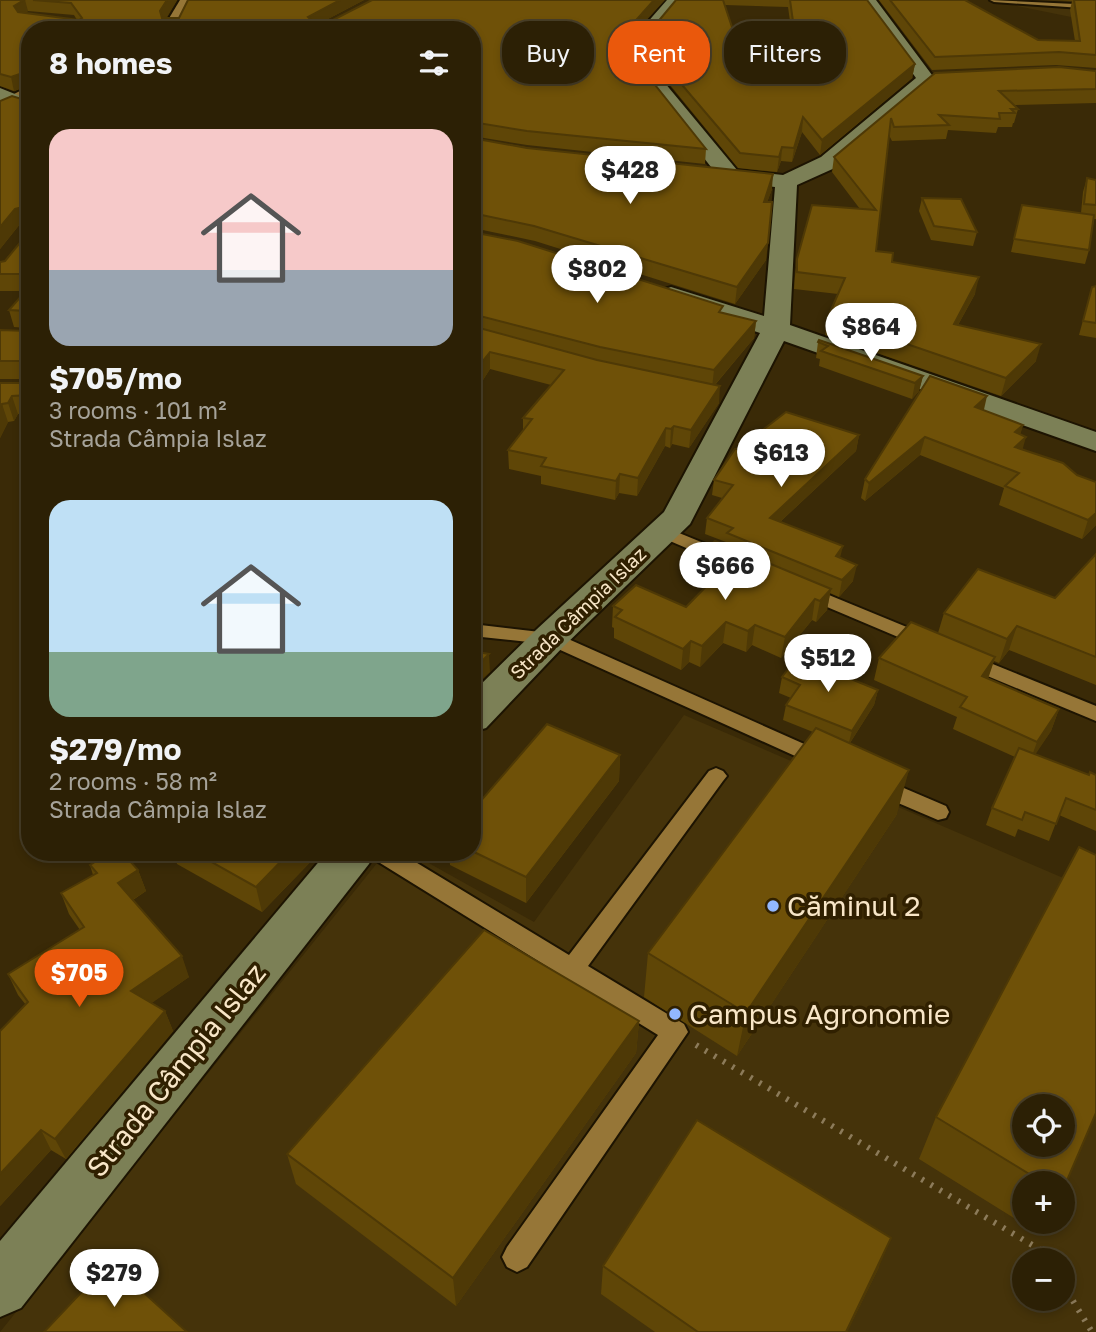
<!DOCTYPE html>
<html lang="en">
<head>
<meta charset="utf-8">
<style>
  :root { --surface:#2c2005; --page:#382d13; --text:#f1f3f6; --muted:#a6a39a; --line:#483e27; --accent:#ea580c }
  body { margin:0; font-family:"Golos Text",sans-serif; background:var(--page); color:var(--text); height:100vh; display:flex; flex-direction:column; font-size:26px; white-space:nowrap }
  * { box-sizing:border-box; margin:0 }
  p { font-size:23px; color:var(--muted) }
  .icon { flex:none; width:38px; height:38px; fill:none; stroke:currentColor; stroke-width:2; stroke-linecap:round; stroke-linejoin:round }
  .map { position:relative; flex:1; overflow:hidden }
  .side { position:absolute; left:21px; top:21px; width:460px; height:840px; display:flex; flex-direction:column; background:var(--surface); border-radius:28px; box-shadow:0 4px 10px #0003,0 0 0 2px var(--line) }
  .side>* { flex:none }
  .guide { position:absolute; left:502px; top:21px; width:488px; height:63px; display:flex; gap:14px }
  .tools { position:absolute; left:1012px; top:1094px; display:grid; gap:14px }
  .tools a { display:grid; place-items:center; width:63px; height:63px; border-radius:50%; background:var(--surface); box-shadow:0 4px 10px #0003,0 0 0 2px var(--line); font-size:35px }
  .price { position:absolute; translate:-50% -60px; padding:0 16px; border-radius:24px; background:#fff; color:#222; font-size:23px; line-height:46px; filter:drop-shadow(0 2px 4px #0008) }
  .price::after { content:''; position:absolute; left:50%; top:42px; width:21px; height:16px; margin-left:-10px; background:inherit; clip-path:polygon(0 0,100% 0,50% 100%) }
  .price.on { background:var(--accent); color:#fff }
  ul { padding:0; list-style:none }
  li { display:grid; align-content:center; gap:14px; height:371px; padding:0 28px }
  li span { display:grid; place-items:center; height:217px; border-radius:21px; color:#555 }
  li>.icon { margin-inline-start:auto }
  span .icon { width:126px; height:126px; fill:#fffc; stroke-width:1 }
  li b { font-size:30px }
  h2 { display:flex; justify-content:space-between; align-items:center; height:84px; padding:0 28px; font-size:30px }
  .tag { padding:0 24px; border-radius:28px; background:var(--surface); box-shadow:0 4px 10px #0003,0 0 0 2px var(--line); font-size:24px; line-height:63px }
  .tag.on { background:var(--accent); color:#fff }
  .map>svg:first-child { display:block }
  .built { fill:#45330a; fill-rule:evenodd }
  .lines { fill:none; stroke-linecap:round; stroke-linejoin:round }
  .lane-casing { stroke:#1d1402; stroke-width:4 }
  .street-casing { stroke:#1d1402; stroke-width:4 }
  .secondary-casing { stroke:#1d1402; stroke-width:4 }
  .path { stroke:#8c7b5a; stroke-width:6; stroke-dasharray:2.5 8; stroke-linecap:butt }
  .lane { fill:#967637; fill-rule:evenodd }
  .street { fill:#967637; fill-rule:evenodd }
  .secondary { fill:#7c8056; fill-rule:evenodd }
  .wall { fill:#5f4607; fill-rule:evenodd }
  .shaded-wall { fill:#4e3906 }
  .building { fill:#6f5108; stroke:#4e3906; stroke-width:2; fill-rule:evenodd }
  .poi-dot { fill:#92b7fd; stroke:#302000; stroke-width:2.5 }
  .labels { text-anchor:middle; stroke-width:7; stroke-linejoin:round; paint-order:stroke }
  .far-street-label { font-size:19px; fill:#f8e6c7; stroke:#302000 }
  .near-poi-label { font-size:28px; fill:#f8e6c7; stroke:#302000; text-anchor:start }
  .near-street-label { font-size:28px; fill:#f8e6c7; stroke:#302000 }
</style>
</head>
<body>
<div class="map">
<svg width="1096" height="1332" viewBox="0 0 1096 1332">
  <rect width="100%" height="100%" fill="#3a2a07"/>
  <!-- built -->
  <g class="built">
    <polygon points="987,0 1096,0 1076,18"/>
    <path d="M684,715L1096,892V1332H0L386,852H409L534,922ZM1024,1106H1062V1144H1024ZM1024,1183H1062V1222H1024ZM1024,1260H1062V1298H1024Z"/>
  </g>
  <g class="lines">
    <defs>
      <g id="lane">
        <polygon points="990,0 1096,5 1096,9 994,2"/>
        <polygon points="662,526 733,555 736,559 733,563 721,563 656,535 654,531 656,527"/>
        <polygon points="807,586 931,637 933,641 931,645 917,645 801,596 798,592"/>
        <polygon points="472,624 557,634 829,755 832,760 829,765 822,768 815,765 547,644 472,636"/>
        <polygon points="968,654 1096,706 1096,721 961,665 958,660 961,655"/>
        <polygon points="716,768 723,771 727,776 723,781 588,966 684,1024 688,1032 527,1267 517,1272 507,1267 502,1257 507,1247 658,1035 372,858 369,852 399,852 569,955 709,771"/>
        <polygon points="878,777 946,806 949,812 946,818 938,820 870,791 867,785 870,779"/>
      </g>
      <g id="street">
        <polygon points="180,0 196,0 179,29 167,29 165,25"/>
        <polygon points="30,86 30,100 0,115 0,101"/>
      </g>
      <g id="secondary">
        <polygon points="667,0 683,0 648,42 645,59 737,170 783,175 821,157 916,78 860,0 876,0 935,79 837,167 797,185 790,325 1096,432 1096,451 784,341 690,524 563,647 486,728 472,732 472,693 537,629 664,512 760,333 662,300 658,295 662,290 671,287 764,316 775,187 722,181 627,60 631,41"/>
        <polygon points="0,88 30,100 30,113 0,101"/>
        <polygon points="327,852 375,852 369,864 21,1308 0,1317 0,1241"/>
      </g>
    </defs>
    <!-- lane casing -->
    <use href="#lane" class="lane-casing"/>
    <!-- street casing -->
    <use href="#street" class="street-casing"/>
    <!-- secondary casing -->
    <use href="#secondary" class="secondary-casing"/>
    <!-- path -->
    <g class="path">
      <polyline points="696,1045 1044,1252 1049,1260"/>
      <polyline points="1062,1283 1092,1332"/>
    </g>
    <!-- lane -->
    <use href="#lane" class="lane"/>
    <!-- street -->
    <use href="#street" class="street"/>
    <!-- secondary -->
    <use href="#secondary" class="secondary"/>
  </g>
  <!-- wall -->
  <g class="wall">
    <path d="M0,0H177L166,18H179L188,0H364L326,20L629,39L627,49L706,149L705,164L527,145L472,136V30H30V413L18,414L14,421L8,422L0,438V383H26V379H0V330L27,331V328L14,327L9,310L26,291H0V262L5,261L28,233L27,223L20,224L0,249V101H28V86L14,91L0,86ZM28,11L74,15L77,20L25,13Z"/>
    <path d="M676,0H867L915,64L912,78L820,155L802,132L792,162L781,161L777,172L738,168L648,58V45ZM725,5L788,7L794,50H744L732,27Z"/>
    <polygon points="879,0 965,0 1038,40 1075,41 1070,10 1072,1 1057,0 1096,0 1096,68 1056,65 932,70"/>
    <polygon points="1096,71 1096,103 1013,105 1018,109 1014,123 1013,123 1012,127 998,127 996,133 948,130 946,139 892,141 889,135 876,251 892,262 975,294 958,325 1036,361 1001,396 825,335 828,317 838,294 794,289 795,276 797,259 860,209 832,172 834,157 935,73"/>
    <polygon points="472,138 772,189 767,202 766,260 735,304 535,241 473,228"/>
    <polygon points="1087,178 1096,180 1096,219 1094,219 1089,250 1085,264 1011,252 1022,205 1081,213 1083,192"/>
    <polygon points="922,198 977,232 973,246 931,240 919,211"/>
    <polygon points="472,232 722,313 756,321 754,338 715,385 719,403 689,448 672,444 670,448 665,446 637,496 619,493 615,500 541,484 541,476 509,469 508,450 523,430 523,418 551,385 490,369 483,380 472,378"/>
    <polygon points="1096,286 1096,338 1079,335 1092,287"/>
    <polygon points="818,342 923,376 919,391 912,399 819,366 820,359 816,358"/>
    <polygon points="930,376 983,410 1023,425 1020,434 1023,449 1077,475 1096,482 1096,525 1082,539 999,505 1004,488 920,455 865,501 861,498 865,479"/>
    <polygon points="859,435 856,451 780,522 840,558 853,581 839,597 830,593 827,610 816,622 812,620 781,658 752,645 746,652 723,643 700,667 689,662 681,670 614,638 614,628 612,627 613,606 686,607 715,578 701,572 704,551 726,546 726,542 705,534 707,518 722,498 712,495 714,480 738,449"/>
    <polygon points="1096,554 1096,685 1009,650 999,663 994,661 988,679 1059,709 1051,731 1035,754 1089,775 1096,775 1096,831 1059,815 1049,841 1018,829 1015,837 986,825 992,808 1015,757 953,729 957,717 874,680 879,658 938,633 944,613 1055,598"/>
    <polygon points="782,677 878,690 874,705 850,743 897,814 737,1056 644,997 648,953 813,732 783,720 786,705 791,698 779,693"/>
    <polygon points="620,755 619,781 526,903 450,865 449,852 472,852 472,811"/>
    <polygon points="174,852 320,852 262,912 177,864"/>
    <polygon points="90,865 138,870 146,891 133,900 189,977 151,1003 165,1011 173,1031 66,1159 51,1150 0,1206 26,1005 18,995 8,974 80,930 69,914 61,893 93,875"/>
    <polygon points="639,1021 636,1053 456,1306 296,1184 287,1154"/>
    <polygon points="936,1117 1062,1183 1024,1183 1024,1222 1045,1222 1038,1233 919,1159"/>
    <polygon points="603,1266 879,1267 847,1332 655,1332 601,1294"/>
  </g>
  <!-- shaded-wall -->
  <g class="shaded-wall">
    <polygon points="24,0 25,0 28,11 17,18 14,6"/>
    <polygon points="167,0 177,0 163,24 160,11"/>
    <polygon points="340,0 364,0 309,29 308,17"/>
    <polygon points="654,0 665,0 629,39 624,59 625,47 630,27"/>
    <polygon points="915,64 912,78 820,155 822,140"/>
    <polygon points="29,71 30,85 14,91 11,77"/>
    <polygon points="803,117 802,132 792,162 794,148"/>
    <polygon points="782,147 781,161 777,172 779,157"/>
    <polygon points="773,174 772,189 762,217 764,202"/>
    <polygon points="27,206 30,222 20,224 0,249 0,227 15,209"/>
    <polygon points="768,243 766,260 735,304 737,287"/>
    <polygon points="979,277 975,294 949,341 954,324"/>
    <polygon points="756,321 754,338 712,388 714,370"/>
    <polygon points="1041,344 1036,361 1001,396 1006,378"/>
    <polygon points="490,352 490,369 483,380 482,362"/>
    <polygon points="923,376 919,391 912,399 915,383"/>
    <polygon points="720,386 719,403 689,448 691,430"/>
    <polygon points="12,396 18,414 14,421 8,403"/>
    <polygon points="987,396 983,414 975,407"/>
    <polygon points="2,404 8,422 0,438 0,408"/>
    <polygon points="1023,425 1018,443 1015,432"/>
    <polygon points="674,426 672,444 670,448 671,429"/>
    <polygon points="666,428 665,446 637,496 638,478"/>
    <polygon points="859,435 856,451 767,534 770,518"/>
    <polygon points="925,437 920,455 865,501 869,483"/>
    <polygon points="1026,437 1021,455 1015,447"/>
    <polygon points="620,474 619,493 615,500 616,481"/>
    <polygon points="1096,513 1096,525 1082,539 1088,520"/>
    <polygon points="843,546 839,562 836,556"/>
    <polygon points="857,565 853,581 839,597 842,580"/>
    <polygon points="831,589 827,610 816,622 820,601"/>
    <polygon points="815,599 812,620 781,658 785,637"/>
    <polygon points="726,622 723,643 700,667 702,646"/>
    <polygon points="755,625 752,645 746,652 748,631"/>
    <polygon points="1017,626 1009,650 999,663 1007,639"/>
    <polygon points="691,641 689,662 681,670 683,649"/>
    <polygon points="489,654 490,672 472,689 472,671"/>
    <polygon points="995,657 988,678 982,676"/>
    <polygon points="878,690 874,705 848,746 852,731"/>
    <polygon points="1059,709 1051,731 1029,764 1037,742"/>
    <polygon points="620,755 619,781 526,903 526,877"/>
    <polygon points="909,770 897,814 737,1056 746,1013"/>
    <polygon points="290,852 320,852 262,912 256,887"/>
    <polygon points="138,870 146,891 126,904 118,883"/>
    <polygon points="182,956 189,977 139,1012 131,991"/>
    <polygon points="165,1011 173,1031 66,1159 55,1139"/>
    <polygon points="639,1021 636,1053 456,1306 453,1278"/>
    <polygon points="41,1130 51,1150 0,1206 0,1174"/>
    <polygon points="891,1238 879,1267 847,1332 846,1332"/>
  </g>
  <!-- building -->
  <g class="building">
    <polygon points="0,0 24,0 14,6 18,12 79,20 82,18 71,3 33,0 167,0 160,11 162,18 179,18 188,0 340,0 308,17 311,20 333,20 372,0 654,0 630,27 625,47 706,149 527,131 472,122 472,30 30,30 30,274 0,274 0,262 5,261 28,233 27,206 15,209 0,227 0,101 12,96 28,101 29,71 11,77 0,74"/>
    <polygon points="676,0 723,0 732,27 744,50 797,50 790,0 867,0 915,64 822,140 803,117 794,148 782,147 779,157 740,153 648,45 651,30"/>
    <polygon points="890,0 965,0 1038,40 1080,41 1074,0 1096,0 1096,55 1059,52 935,57"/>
    <polygon points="1059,67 1096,71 1096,89 999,91 1018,109 1011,109 1015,113 999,113 1000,119 939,115 949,125 894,127 891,118 876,251 893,253 892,262 979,277 954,324 1041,344 1006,378 828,317 845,278 797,272 797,259 812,205 876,210 834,157 935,73"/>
    <polygon points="472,138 527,148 773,174 764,202 772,202 768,243 737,287 534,226 472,213"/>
    <polygon points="1087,178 1096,180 1096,205 1084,204"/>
    <polygon points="922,198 961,199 977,232 934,226"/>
    <polygon points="1022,205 1094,215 1089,250 1014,239"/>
    <polygon points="472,232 518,241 723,306 719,312 756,321 714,370 600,347 472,314"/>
    <polygon points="30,286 30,395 12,396 8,403 2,404 0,408 0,383 26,383 26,361 0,361 0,330 27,331 27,311 9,310"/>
    <polygon points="1096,286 1096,323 1083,321 1092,287"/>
    <polygon points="472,326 597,360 720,386 691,430 674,426 671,429 666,428 638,478 620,474 616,481 541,466 546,458 508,450 532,419 523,418 564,370 490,352 482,362 472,360"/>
    <polygon points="819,340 923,376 915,383 821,351 828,346 818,342"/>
    <polygon points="930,376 987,396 975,407 1023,425 1015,432 1026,437 1015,447 1063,463 1077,475 1096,482 1096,513 1088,520 1005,486 1019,473 925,437 869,483 865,479"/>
    <polygon points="786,412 859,435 770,518 843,546 836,556 857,565 842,580 727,533 733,528 707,518 733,485 714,480 735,449 738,449"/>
    <polygon points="715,541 831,589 820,601 815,599 785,637 755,625 748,631 726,622 702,646 691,641 683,649 615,617 622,610 613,606 636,585 686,607 730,562 704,551"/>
    <polygon points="1096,554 1096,657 1017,626 1007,639 944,613 978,569 1055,598"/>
    <polygon points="911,622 995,657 982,676 1059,709 1037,742 960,707 967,697 879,658"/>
    <polygon points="472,651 489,654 472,671"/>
    <polygon points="797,657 878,690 852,731 786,705 800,685 782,677"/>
    <polygon points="547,724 620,755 526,877 472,851 472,811"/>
    <polygon points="816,728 909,770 746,1013 648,953"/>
    <polygon points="1019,748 1089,775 1090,772 1096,775 1096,810 1066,798 1056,824 1025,812 1022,820 992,808"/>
    <path d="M1079,847L1096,855V1113L1062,1192V1183H1044L936,1117ZM1024,1106H1062V1144H1024Z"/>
    <polygon points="111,852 122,852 138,870 118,883 182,956 131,991 165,1011 55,1139 41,1130 0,1174 0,1031 28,1002 8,974 84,927 61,893 97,873 90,865"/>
    <polygon points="194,852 290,852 256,887"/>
    <polygon points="484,930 639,1021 453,1278 287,1154"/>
    <polygon points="697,1120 891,1238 846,1332 698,1332 603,1266"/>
    <polygon points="110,1262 187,1332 44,1332"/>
  </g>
  <!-- markers -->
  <g class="poi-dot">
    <circle cx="773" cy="906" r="7"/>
    <circle cx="675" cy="1014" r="7"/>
  </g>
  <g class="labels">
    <!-- far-street labels -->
    <g class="far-street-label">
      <text transform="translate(578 613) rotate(-44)" y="7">Strada Câmpia Islaz</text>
    </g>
    <!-- near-poi labels -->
    <g class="near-poi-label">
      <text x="787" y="916">Căminul 2</text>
      <text x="689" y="1024">Campus Agronomie</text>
    </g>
    <!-- near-street labels -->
    <g class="near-street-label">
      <text transform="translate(176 1070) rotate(-51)" y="10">Strada Câmpia Islaz</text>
    </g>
  </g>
</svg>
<div class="tools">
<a><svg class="icon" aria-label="locate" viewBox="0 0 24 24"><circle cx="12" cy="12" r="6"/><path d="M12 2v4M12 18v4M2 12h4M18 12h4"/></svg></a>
<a>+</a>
<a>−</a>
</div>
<b class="price" style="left:630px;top:206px">$428</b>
<b class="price" style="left:597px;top:305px">$802</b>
<b class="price" style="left:871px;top:363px">$864</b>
<b class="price" style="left:781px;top:489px">$613</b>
<b class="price" style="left:725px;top:602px">$666</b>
<b class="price" style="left:828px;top:694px">$512</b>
<b class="price on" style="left:79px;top:1009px">$705</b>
<b class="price" style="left:114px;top:1309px">$279</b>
<div class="guide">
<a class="tag">Buy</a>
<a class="tag on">Rent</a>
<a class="tag">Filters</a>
</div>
<section class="side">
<h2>8 homes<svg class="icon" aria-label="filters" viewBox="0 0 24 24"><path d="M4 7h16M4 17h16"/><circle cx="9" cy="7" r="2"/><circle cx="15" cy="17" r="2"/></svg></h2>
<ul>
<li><span style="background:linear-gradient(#f6c9c9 65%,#9aa5b1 0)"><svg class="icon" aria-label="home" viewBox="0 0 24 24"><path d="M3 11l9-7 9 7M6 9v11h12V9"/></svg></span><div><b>$705/mo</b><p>3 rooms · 101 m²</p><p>Strada Câmpia Islaz</p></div></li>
<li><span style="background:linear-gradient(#bfe0f5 70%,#7fa58c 0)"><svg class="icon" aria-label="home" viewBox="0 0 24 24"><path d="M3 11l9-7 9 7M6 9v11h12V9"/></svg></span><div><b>$279/mo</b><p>2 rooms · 58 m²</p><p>Strada Câmpia Islaz</p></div></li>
</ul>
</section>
</div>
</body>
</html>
